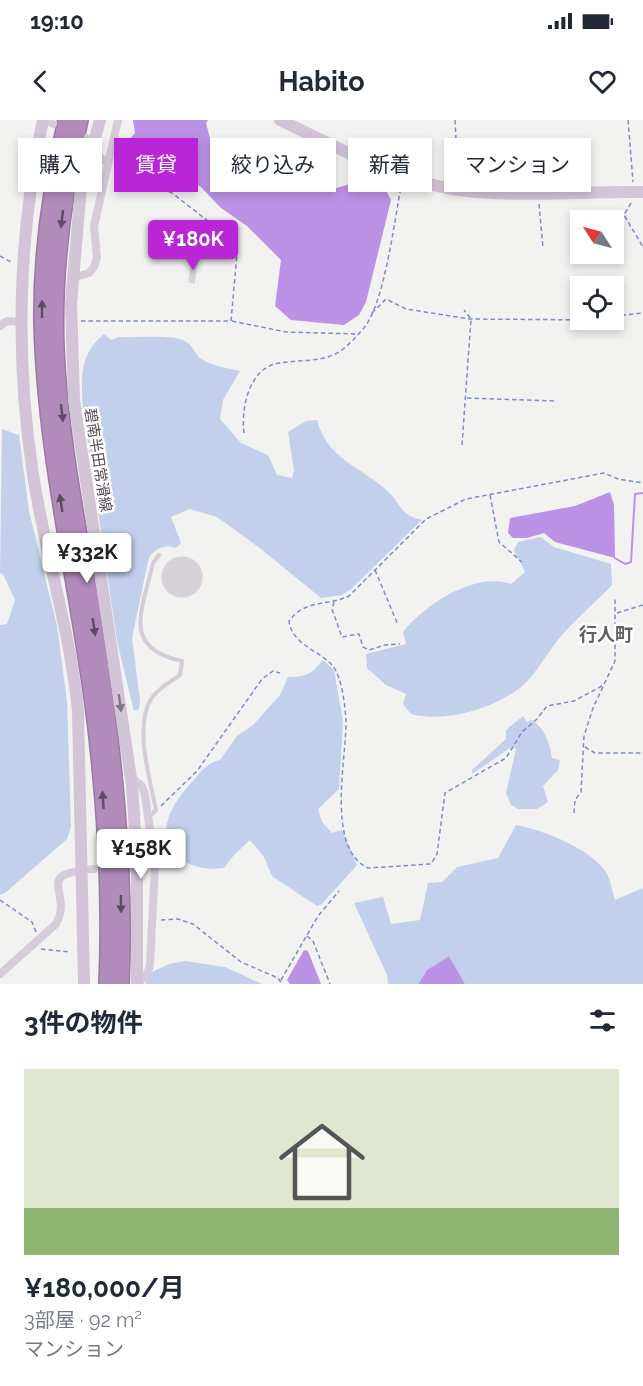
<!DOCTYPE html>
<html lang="ja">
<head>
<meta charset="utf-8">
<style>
  :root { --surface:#fff; --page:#f2f2f3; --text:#1f2937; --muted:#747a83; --accent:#ba26d6 }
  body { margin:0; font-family:Raleway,"Noto Sans JP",sans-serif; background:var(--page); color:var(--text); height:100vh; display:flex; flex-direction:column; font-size:22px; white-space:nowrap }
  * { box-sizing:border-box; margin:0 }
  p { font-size:20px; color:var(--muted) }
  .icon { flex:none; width:33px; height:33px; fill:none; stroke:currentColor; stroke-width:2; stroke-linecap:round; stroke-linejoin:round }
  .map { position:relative; height:864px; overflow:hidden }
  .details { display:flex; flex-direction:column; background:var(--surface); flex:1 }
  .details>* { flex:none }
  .guide { position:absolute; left:18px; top:18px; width:608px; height:54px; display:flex; gap:12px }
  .needle { width:39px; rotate:306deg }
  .buttons { position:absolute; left:570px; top:90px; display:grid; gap:12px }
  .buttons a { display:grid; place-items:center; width:54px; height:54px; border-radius:0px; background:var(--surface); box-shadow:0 3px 9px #0003; font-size:30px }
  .price { position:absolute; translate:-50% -51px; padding:0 14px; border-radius:6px; background:#fff; color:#222; font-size:20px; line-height:39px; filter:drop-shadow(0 2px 3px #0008) }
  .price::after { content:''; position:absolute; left:50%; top:36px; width:18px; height:14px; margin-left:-9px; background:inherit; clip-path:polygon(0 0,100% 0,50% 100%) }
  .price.on { background:var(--accent); color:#fff }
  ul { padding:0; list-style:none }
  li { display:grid; align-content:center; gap:12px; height:318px; padding:0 24px }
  li span { display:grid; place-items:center; height:186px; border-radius:0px; color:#555 }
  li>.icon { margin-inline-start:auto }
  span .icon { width:108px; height:108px; fill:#fffc; stroke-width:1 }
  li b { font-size:26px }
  h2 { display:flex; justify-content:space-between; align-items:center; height:72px; padding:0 24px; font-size:26px }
  .tag { padding:0 21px; border-radius:0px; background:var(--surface); box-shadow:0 3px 9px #0003; font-size:21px; line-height:54px }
  .tag.on { background:var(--accent); color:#fff }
  .status { display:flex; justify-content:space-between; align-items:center; height:42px; padding:0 30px; background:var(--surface); direction:ltr }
  .status svg { height:16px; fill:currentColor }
  header { display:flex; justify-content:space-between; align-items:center; height:78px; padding:0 24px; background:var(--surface); font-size:27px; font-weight:700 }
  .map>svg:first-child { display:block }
  .green { fill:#c2d0ec }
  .water { fill:#bb92e6 }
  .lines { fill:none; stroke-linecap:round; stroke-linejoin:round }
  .stream { stroke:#bb92e6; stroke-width:2 }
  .building { fill:#d6d0d7; stroke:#dbd5db; stroke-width:1.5 }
  .street-tunnel { stroke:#d3d0d2; stroke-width:8; stroke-dasharray:8 4; stroke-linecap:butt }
  .highway-casing { stroke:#9d77a7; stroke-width:18 }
  .path { stroke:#7c8dc8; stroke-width:1.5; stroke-dasharray:4.5 3; stroke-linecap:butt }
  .lane { stroke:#d5cbd9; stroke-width:4 }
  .street { stroke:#d5cbd9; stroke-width:8 }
  .secondary { stroke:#d3c4d7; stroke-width:12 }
  .highway { stroke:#b18cbb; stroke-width:15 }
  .secondary-bridge { stroke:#d3c4d7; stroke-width:12 }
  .oneway { fill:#5c4c61 }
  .oneway2 { fill:#827487 }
  .labels { text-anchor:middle; stroke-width:5; stroke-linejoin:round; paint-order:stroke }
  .street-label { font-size:15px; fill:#57495c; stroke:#fff }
  .quarter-label { font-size:18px; font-weight:bold; fill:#635d64; stroke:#fff }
</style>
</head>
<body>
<div class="status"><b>19:10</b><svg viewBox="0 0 49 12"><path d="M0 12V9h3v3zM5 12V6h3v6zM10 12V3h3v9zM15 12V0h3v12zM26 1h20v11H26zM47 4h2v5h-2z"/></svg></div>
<header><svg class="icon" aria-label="back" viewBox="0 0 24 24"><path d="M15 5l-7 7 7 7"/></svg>Habito<svg class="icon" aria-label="heart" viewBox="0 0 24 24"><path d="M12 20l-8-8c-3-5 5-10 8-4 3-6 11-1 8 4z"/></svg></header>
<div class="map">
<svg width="643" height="864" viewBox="0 0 643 864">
  <rect width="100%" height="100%" fill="#f2f2f0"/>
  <!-- green -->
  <g class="green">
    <path d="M104,214L111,220L119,217C136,218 171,214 185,221C193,225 194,233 200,238C212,246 227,248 240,251L223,280L220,299L241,323L268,335L277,355L292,358L294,351L288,312L306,301L317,300C328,339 356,344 384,368C401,381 398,395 422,400L351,469L342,475L321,478L261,429L217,397L190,389L171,397L181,423L176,428C164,424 157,428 149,437L132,518L140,580L139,589L134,591L117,521L83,289C81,258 79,235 104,214Z"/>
    <polygon points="2,309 19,315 29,391 57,506 67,581 71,707 67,719 5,773 0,775 0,505 7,504 15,480 3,454 0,453"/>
    <path d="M541,417L554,427L611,444L612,465C594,484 573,501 557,521C545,536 534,557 520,568C492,589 444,603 411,594L403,584L406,574L386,565L367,548L366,534L406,524L403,512C424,485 475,451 511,464L525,452L514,430L518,422Z"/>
    <path d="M323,540L334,550L343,601L339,669L318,689L322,702L332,713L342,710L357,745L322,784L317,786L272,756L264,737L250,720L234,735L224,748C201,752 165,741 166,711C167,692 179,676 192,662C201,652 206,643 220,640L237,616L253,605L280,575L288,557C306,558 312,553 323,540Z"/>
    <path d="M523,596L527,602L532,600C546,610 549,622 552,638L560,640L558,650L543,666L548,682L537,689H518L511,685L506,673L516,629L513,626L472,654V650L506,619V610Z"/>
    <path d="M516,705C543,710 586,727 604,749C610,756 612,771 615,780L643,768V864H465L449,836L427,850L418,864H388L387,855L354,783L383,777L391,804L420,800L428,763L442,762L457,747L498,738Z"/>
    <polygon points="185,841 225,847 262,864 145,864 148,854 169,844"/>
  </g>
  <!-- water -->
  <g class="water">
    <polygon points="133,0 208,0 206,3 211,22 264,47 326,71 367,59 383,65 391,80 366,182 359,195 344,205 291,200 275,186 281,140 247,106 221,88 200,66 185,61 161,40 129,20 135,13"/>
    <polygon points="610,372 614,385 615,438 555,422 544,413 527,418 513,418 508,413 510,398 575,386"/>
    <polygon points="304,830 308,831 321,864 290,864 287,860"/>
    <polygon points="449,836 465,864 418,864 427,850"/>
  </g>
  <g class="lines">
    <!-- stream -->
    <polyline class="stream" points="615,438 625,444 631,442 635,374 643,373"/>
  </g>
  <!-- building -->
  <g class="building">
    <polygon points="192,139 197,140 194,163 189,162"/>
    <circle cx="182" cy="457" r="20"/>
  </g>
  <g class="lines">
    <!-- street-tunnel -->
    <polyline class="street-tunnel" points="118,748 145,747"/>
    <defs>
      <g id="highway">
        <path d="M66,0C51,66 41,134 42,202C45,331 76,457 93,584C105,677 111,770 107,864"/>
        <path d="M80,0C63,76 53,152 56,229C60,323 80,415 95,508C113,625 126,744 121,864"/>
      </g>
    </defs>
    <!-- highway casing -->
    <use href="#highway" class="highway-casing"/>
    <!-- path -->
    <g class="path">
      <polyline points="455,0 458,60"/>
      <polyline points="628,0 633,62"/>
      <polyline points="631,83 624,95 643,127"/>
      <polyline points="539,84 543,128"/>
      <polyline points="0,136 13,143"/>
      <polyline points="372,193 386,179 406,189 470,199 605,200"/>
      <polyline points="614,196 643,193"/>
      <polyline points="81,201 231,201 237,134 236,126 231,119 172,73 116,49"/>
      <polyline points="232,201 286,212 358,214"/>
      <polyline points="467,278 556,281"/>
      <path d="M244,313C241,287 249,248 279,243C297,240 317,242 333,235C345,230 356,217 364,208C385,181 394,102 401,67"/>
      <polyline points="462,325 471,199 464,190"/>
      <polyline points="490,375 499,422 522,442"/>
      <polyline points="375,450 398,505"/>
      <polyline points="334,482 332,489 342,517 359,514 363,527 369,530 385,525 400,524"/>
      <polyline points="617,493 643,485"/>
      <path d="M602,566L574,581L547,586L537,599L522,612L506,638L445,673L437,734L431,744L368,748C325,728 347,637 346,600C345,585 342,558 333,546C319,530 292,525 289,501C305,479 328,486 349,476L426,399L466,379L604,353L618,359L643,363"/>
      <polyline points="585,627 595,633 643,633"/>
      <polyline points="161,686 197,651 262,559 273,551 280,553"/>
      <polyline points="574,693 575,680 581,672 584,616 593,588 615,541 615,478"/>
      <polyline points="0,780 32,802 36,812"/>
      <polyline points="161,800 178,799 193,804 241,842 278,858 282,864"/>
      <polyline points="307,816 313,821 330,864"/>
      <polyline points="41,829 70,832"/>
      <polyline points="281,860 318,796 339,771"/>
    </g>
    <!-- lane -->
    <path class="lane" d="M149,697L156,690C150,660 134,606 151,579C157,569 170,562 180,555L182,541C120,528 143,489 153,443L159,435"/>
    <!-- street -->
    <g class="street">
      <polyline points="45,0 53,4"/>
      <polyline points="86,18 97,35 108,43"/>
      <polyline points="72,158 89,153 94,147 97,138 94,106 118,0"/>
      <polyline points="0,206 7,201 22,202"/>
      <polyline points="131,657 142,666 145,675 155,746 150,844 148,852 138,864"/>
      <path d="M0,854L56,804C74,771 31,754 94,749"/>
    </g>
    <!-- secondary -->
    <g class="secondary">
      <path d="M43,0C18,115 15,237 33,354C45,434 70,510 78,591L84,864"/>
      <path d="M280,0C332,25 402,63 459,70C520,78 582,71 643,72"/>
      <polyline points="81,67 71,184 74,280 132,665 137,742 137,864"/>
    </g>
    <!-- highway -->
    <use href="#highway" class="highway"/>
    <!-- secondary-bridge -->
    <polyline class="secondary-bridge" points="81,67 100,0"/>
  </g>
  <!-- one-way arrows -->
  <defs><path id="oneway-solid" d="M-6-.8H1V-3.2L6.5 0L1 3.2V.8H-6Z" transform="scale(1.5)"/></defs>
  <g class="oneway">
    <use href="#oneway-solid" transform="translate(62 99) rotate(97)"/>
    <use href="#oneway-solid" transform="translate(42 189) rotate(-90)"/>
    <use href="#oneway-solid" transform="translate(62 293) rotate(83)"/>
    <use href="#oneway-solid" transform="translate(61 383) rotate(-99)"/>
    <use href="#oneway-solid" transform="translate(94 507) rotate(81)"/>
    <use href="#oneway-solid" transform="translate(103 680) rotate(-94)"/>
    <use href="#oneway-solid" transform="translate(121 784) rotate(89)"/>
  </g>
  <use class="oneway2" href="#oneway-solid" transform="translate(120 583) rotate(82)"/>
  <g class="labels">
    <!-- street labels -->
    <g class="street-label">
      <text transform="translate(98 340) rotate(81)" y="5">碧南半田常滑線</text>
    </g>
    <!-- quarter labels -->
    <g class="quarter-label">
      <text x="606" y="521">行人町</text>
    </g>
  </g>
</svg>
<div class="buttons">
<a><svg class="needle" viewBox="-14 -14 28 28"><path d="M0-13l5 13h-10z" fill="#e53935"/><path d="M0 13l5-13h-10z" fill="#747a83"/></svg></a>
<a><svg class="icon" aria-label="locate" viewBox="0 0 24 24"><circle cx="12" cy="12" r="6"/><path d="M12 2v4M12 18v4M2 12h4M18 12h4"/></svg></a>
</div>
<b class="price on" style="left:193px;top:151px">¥180K</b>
<b class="price" style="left:87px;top:464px">¥332K</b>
<b class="price" style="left:141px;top:760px">¥158K</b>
<div class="guide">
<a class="tag">購入</a>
<a class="tag on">賃貸</a>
<a class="tag">絞り込み</a>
<a class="tag">新着</a>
<a class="tag">マンション</a>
</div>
</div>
<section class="details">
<h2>3件の物件<svg class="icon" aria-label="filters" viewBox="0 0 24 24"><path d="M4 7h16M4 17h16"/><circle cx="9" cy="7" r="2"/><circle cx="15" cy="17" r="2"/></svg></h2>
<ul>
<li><span style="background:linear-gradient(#dfe7d0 75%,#8fb573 0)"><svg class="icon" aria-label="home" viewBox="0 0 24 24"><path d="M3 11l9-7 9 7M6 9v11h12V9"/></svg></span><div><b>¥180,000/月</b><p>3部屋 · 92 m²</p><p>マンション</p></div></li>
</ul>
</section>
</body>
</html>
